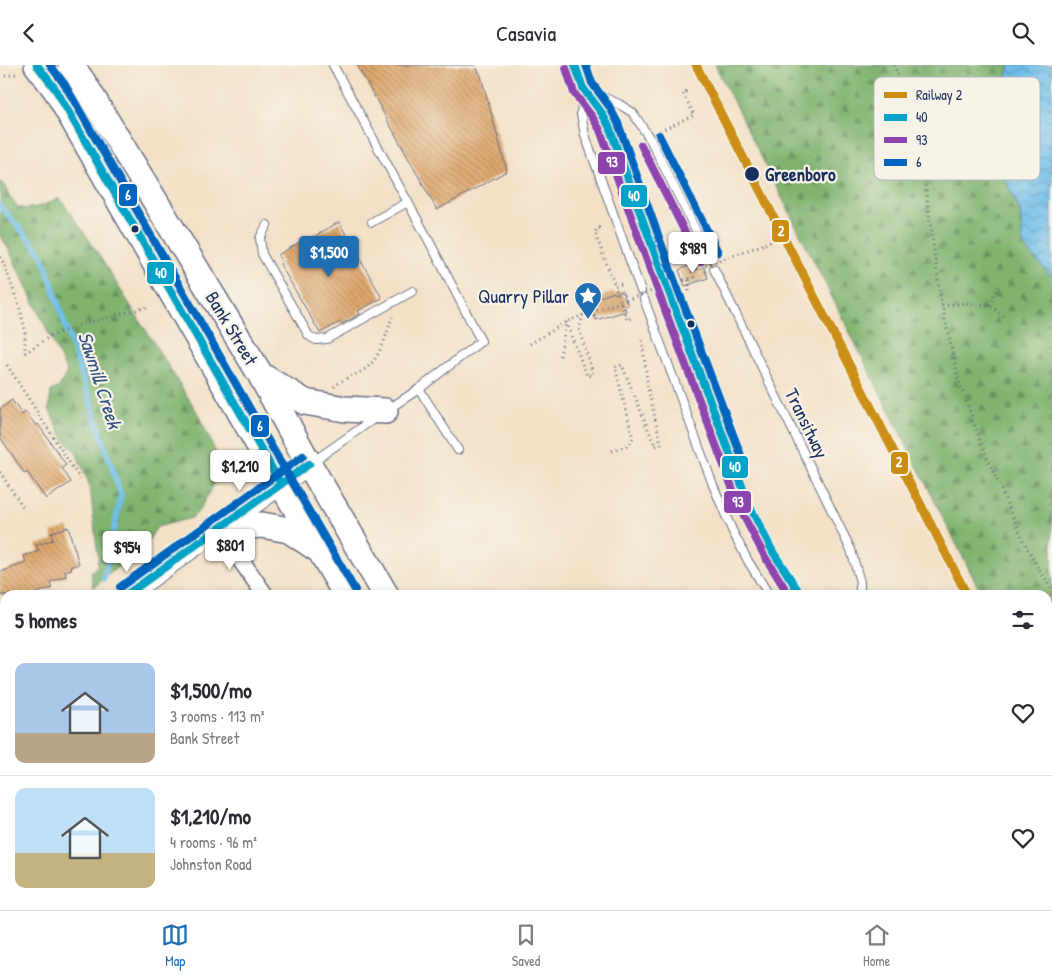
<!DOCTYPE html>
<html lang="en">
<head>
<meta charset="utf-8">
<style>
  :root { --surface:#fff; --page:#f2f2f3; --text:#2b2b33; --muted:#7c7c81; --line:#e1e1e2; --accent:#1f6fb2 }
  body { margin:0; font-family:"Patrick Hand",sans-serif; background:var(--page); color:var(--text); height:100vh; display:flex; flex-direction:column; font-size:19px; white-space:nowrap }
  * { box-sizing:border-box; margin:0 }
  p { font-size:16px; color:var(--muted) }
  .icon { flex:none; width:28px; height:28px; fill:none; stroke:currentColor; stroke-width:2; stroke-linecap:round; stroke-linejoin:round }
  .map { position:relative; flex:1; overflow:hidden }
  .panel { position:absolute; left:0px; top:525px; width:1052px; height:320px; display:flex; flex-direction:column; background:var(--surface); border-radius:15px 15px 0 0; box-shadow:0 2px 8px #0003 }
  .panel>* { flex:none }
  .price { position:absolute; translate:-50% -42px; padding:0 11px; border-radius:5px; background:#fff; color:#222; font-size:16px; line-height:32px; filter:drop-shadow(0 1px 2px #0008) }
  .price::after { content:''; position:absolute; left:50%; top:30px; width:15px; height:11px; margin-left:-8px; background:inherit; clip-path:polygon(0 0,100% 0,50% 100%) }
  .price.on { background:var(--accent); color:#fff }
  ul { padding:0; list-style:none }
  li { display:flex; align-items:center; gap:15px; height:125px; padding:0 15px }
  li+li { border-top:1px solid var(--line) }
  li span { display:grid; place-items:center; flex:none; width:140px; height:100px; border-radius:10px; color:#555 }
  li>.icon { margin-inline-start:auto }
  span .icon { width:60px; height:60px; fill:#fffc; stroke-width:1 }
  li b { font-size:21px }
  h2 { display:flex; justify-content:space-between; align-items:center; height:60px; padding:0 15px; font-size:21px }
  header { display:flex; justify-content:space-between; align-items:center; height:65px; padding:0 15px; background:var(--surface); font-size:22px; font-weight:600 }
  .tab-bar { display:flex; justify-content:space-around; align-items:center; height:70px; border-top:1px solid var(--line); background:var(--surface); font-size:14px; color:var(--muted) }
  .tab-bar a { display:grid; justify-items:center; gap:2px }
  .tab-bar .on { color:var(--accent) }
  .map>svg:first-child { display:block }
  .forest { fill:url(#forest-firs); stroke:#4c7066 }
  .water { fill:url(#water-waves); stroke:#4476a4 }
  .lines { fill:none; stroke-linecap:round; stroke-linejoin:round }
  .stream { stroke:#6ebee9; stroke-width:5.5 }
  .building { fill:url(#building-back-hatch) }
  .service-casing { stroke:#676d83; stroke-width:10 }
  .minor-casing { stroke:#676d83; stroke-width:19 }
  .tertiary-casing { stroke:#676d83; stroke-width:22 }
  .primary-casing { stroke:#676d83; stroke-width:28 }
  .path { stroke:#676d83; stroke-width:3; stroke-dasharray:1 4; stroke-linecap:butt }
  .service { stroke:#fff; stroke-width:8 }
  .minor { stroke:#fff; stroke-width:16 }
  .tertiary { stroke:#fff; stroke-width:20 }
  .primary { stroke:#fff; stroke-width:25 }
  .path-bridge { stroke:#676d83; stroke-width:3; stroke-dasharray:1 4; stroke-linecap:butt }
  .bus-1-casing { stroke:#f7f3e8; stroke-width:11 }
  .bus-2-casing { stroke:#f7f3e8; stroke-width:11 }
  .bus-3-casing { stroke:#f7f3e8; stroke-width:11 }
  .bus-1 { stroke:#01a3c8; stroke-width:8 }
  .bus-2 { stroke:#8e44ad; stroke-width:8 }
  .bus-3 { stroke:#0065bd; stroke-width:8 }
  .rail-1-casing { stroke:#f7f3e8; stroke-width:12 }
  .rail-1 { stroke:#cb8e13; stroke-width:9 }
  .stop-dot { fill:#1b2f5e; stroke:#f7f3e8; stroke-width:2 }
  .labels { text-anchor:middle; stroke-width:4.5; stroke-linejoin:round; paint-order:stroke }
  .stop-label { font-size:19px; font-weight:bold; fill:#1b2f5e; stroke:#f7f3e8; text-anchor:start }
  .poi-label { font-size:19px; fill:#1b2f5e; stroke:#f7f3e8; text-anchor:end }
  .street-label { font-size:19px; fill:#1b2f5e; stroke:#f7f3e8 }
  .water-label { font-size:20px; font-style:italic; fill:#305381; stroke:#f7f3e8 }
  .key { fill:#f7f3e8; stroke:#b5b8bf; stroke-width:1 }
  .key-label { font-size:14px; fill:#1b2f5e }
  .line-badge { stroke:#f7f3e8; stroke-width:2 }
  .badge-label { font-size:14px; text-anchor:middle; font-weight:bold; fill:#fff }
</style>
</head>
<body>
<header><svg class="icon" aria-label="back" viewBox="0 0 24 24"><path d="M15 5l-7 7 7 7"/></svg>Casavia<svg class="icon" aria-label="search" viewBox="0 0 24 24"><circle cx="10" cy="10" r="6"/><path d="M15 15l6 6"/></svg></header>
<div class="map">
<svg width="1052" height="845" viewBox="0 0 1052 845">
  <defs>
    <pattern id="forest-firs" width="22" height="20" patternUnits="userSpaceOnUse" patternTransform="scale(1.25)"><rect width="22" height="20" fill="#7eb26d"/><path d="M5 1l3.5 6h-7zM16 11l3.5 6h-7z" fill="#66915d"/></pattern>
    <pattern id="water-waves" width="16" height="10" patternUnits="userSpaceOnUse" patternTransform="scale(1.25)"><rect width="16" height="10" fill="#6ebee9"/><path d="M0 5q4-4 8 0t8 0" fill="none" stroke="#5a9bc0"/></pattern>
    <pattern id="building-back-hatch" width="6" height="6" patternUnits="userSpaceOnUse" patternTransform="scale(1.25)"><rect width="6" height="6" fill="#dfa86d"/><path d="M-1 5l2 2M0 0l6 6M5-1l2 2" fill="none" stroke="#b4895d"/></pattern>
  </defs>
  <rect width="100%" height="100%" fill="#f7f3e8"/>
  <filter id="ink" filterUnits="userSpaceOnUse"><feTurbulence type="fractalNoise" baseFrequency=".02" numOctaves="2"/><feDisplacementMap in="SourceGraphic" scale="10" xChannelSelector="R" yChannelSelector="G"/><feConvolveMatrix kernelMatrix="1 2 1 2 8 2 1 2 1" color-interpolation-filters="sRGB"/></filter>
  <filter id="wash" filterUnits="userSpaceOnUse"><feTurbulence type="fractalNoise" baseFrequency=".0096" numOctaves="4" result="noise"/><feDisplacementMap in="SourceGraphic" scale="20" xChannelSelector="R" yChannelSelector="G"/><feGaussianBlur stdDeviation="1.12" result="paint"/><feColorMatrix in="noise" values="0 0 0 0 0 0 0 0 0 0 0 0 0 0 0 0 0 1.4 0 .05"/><feComposite in="paint" operator="in"/></filter>
  <g filter="url(#wash)">
    <rect width="100%" height="100%" fill="#f3e1c7"/>
    <!-- forest -->
    <g class="forest">
      <polygon points="715,0 1010,0 1002,34 996,96 1020,145 1023,180 1052,212 1052,669 1048,660 1048,530 982,530"/>
      <path d="M0,116C7,123 9,132 15,139C25,150 48,138 60,133L90,176L197,347L217,390V414L198,447L191,453L157,462L148,476L93,523L91,507L97,501L98,493L90,421L76,387L64,374L49,344L51,326L59,322L67,307L7,181L0,171Z"/>
    </g>
    <!-- water -->
    <polygon class="water" points="1010,0 1052,0 1052,212 1023,180 1020,145 996,96 1002,34"/>
    <g class="lines">
      <!-- stream -->
      <g class="stream">
        <polyline points="0,141 42,189 121,430 104,514"/>
        <polyline points="182,840 183,845"/>
      </g>
    </g>
    <g id="blocks">
      <!-- building -->
      <g class="building">
        <polygon points="357,0 475,0 481,11 507,106 437,145"/>
        <polygon points="339,157 382,233 358,246 360,249 342,259 340,257 320,268 280,199 282,197 278,190 302,176 303,178"/>
        <polygon points="696,198 696,200 702,198 708,213 685,221 679,205"/>
        <polygon points="622,226 628,240 624,241 626,246 596,255 589,236 614,227 615,229"/>
        <polygon points="12,335 22,350 26,347 36,361 38,359 66,400 62,403 71,417 46,434 27,407 25,409 0,372 0,344"/>
        <polygon points="68,462 79,499 71,502 72,504 65,506 66,511 50,517 52,523 31,530 0,530 0,507 26,498 24,491 39,486 36,480 53,475 51,467"/>
      </g>
    </g>
  </g>
  <g filter="url(#ink)">
    <use href="#blocks" fill-opacity="0" stroke="#676d83" stroke-width="1"/>
    <g class="lines">
      <defs>
        <g id="service">
          <polyline points="333,0 429,176 481,276 419,324 387,345"/>
          <polyline points="575,0 583,23 601,47 609,61 665,217"/>
          <polyline points="583,23 581,49 585,70 641,226"/>
          <polyline points="585,24 619,39 633,48 650,74 709,192"/>
          <polyline points="372,157 408,137"/>
          <polyline points="267,160 260,173 262,189 309,271 316,275 327,274 413,226"/>
          <polyline points="714,204 851,485 860,517 860,530"/>
          <path d="M668,225L750,442C764,473 781,502 801,530"/>
          <polyline points="644,234 713,420 732,465 748,496 769,530"/>
          <polyline points="419,324 458,385"/>
          <polyline points="311,398 375,353"/>
          <polyline points="1048,697 1052,699"/>
          <polyline points="128,845 133,840"/>
        </g>
        <polyline id="minor" points="219,464 265,530"/>
        <g id="tertiary">
          <polyline points="126,530 309,399"/>
          <polyline points="0,620 5,616"/>
        </g>
        <g id="primary">
          <polyline points="37,0 56,25 264,389 346,530"/>
          <polyline points="71,0 83,17 260,309 309,399 386,530"/>
          <polyline points="262,311 305,337 345,344 385,346"/>
          <polyline points="219,464 262,460 289,465 316,483"/>
          <polyline points="531,840 534,845"/>
          <polyline points="568,840 571,845"/>
        </g>
      </defs>
      <!-- service casing -->
      <use href="#service" class="service-casing"/>
      <!-- minor casing -->
      <use href="#minor" class="minor-casing"/>
      <!-- tertiary casing -->
      <use href="#tertiary" class="tertiary-casing"/>
      <!-- primary casing -->
      <use href="#primary" class="primary-casing"/>
      <!-- path -->
      <g class="path">
        <polyline points="894,0 910,40 921,90 941,236 958,313 982,381 1023,475 1040,506 1052,524"/>
        <polyline points="0,12 16,9"/>
        <polyline points="660,66 694,50 683,28 687,26"/>
        <polyline points="600,163 598,163 595,168 615,221"/>
        <polyline points="765,179 777,173"/>
        <polyline points="690,181 684,185 692,206"/>
        <polyline points="0,192 3,197 19,240 25,265 25,288"/>
        <polyline points="684,215 694,212 692,206 696,204"/>
        <polyline points="621,219 615,221 627,255 634,252"/>
        <polyline points="689,226 689,213"/>
        <polyline points="990,240 998,221"/>
        <polyline points="942,241 965,238 990,240 1005,252"/>
        <polyline points="566,257 587,311 593,309 579,264 583,250"/>
        <polyline points="530,279 566,257 583,250 626,235"/>
        <polyline points="25,288 50,271 83,259 147,242"/>
        <polyline points="560,291 566,257"/>
        <polyline points="7,300 80,414"/>
        <path d="M334,322C342,314 352,312 362,306C380,296 386,270 392,252"/>
        <polyline points="612,386 629,380 632,376 633,373 615,302 622,300 655,381 661,379 648,323 642,274"/>
        <polyline points="0,407 23,442"/>
      </g>
      <!-- service -->
      <use href="#service" class="service"/>
      <!-- minor -->
      <use href="#minor" class="minor"/>
      <!-- tertiary -->
      <use href="#tertiary" class="tertiary"/>
      <!-- primary -->
      <use href="#primary" class="primary"/>
      <!-- path-bridge -->
      <g class="path-bridge">
        <polyline points="696,204 765,179"/>
        <polyline points="626,235 684,215"/>
      </g>
      <defs>
        <g id="bus-1">
          <polyline points="37,0 56,25 281,419"/>
          <polyline points="575,0 583,23 601,47 609,61 665,217 750,442 773,487 801,530"/>
          <polyline points="126,530 309,399"/>
        </g>
        <g id="bus-2">
          <polyline points="566,3 574,28 593,53 600,65 656,221 741,446 765,492 789,530"/>
          <polyline points="641,80 700,197"/>
        </g>
        <g id="bus-3">
          <polyline points="50,0 65,20 273,384 355,525"/>
          <polyline points="586,0 592,18 609,41 618,58 674,214 742,393"/>
          <polyline points="659,70 718,187"/>
          <polyline points="120,522 303,391"/>
        </g>
      </defs>
      <!-- bus-1 casing -->
      <use href="#bus-1" class="bus-1-casing"/>
      <!-- bus-2 casing -->
      <use href="#bus-2" class="bus-2-casing"/>
      <!-- bus-3 casing -->
      <use href="#bus-3" class="bus-3-casing"/>
      <!-- bus-1 -->
      <use href="#bus-1" class="bus-1"/>
      <!-- bus-2 -->
      <use href="#bus-2" class="bus-2"/>
      <!-- bus-3 -->
      <use href="#bus-3" class="bus-3"/>
      <defs>
        <polyline id="rail-1" points="696,0 967,530"/>
      </defs>
      <!-- rail-1 casing -->
      <use href="#rail-1" class="rail-1-casing"/>
      <!-- rail-1 -->
      <use href="#rail-1" class="rail-1"/>
    </g>
  </g>
  <!-- icons -->
  <defs>
    <symbol id="sight-pin" viewBox="-11 -11 22 30"><path d="M0 17L-7.5 6A9.5 9.5 0 1 1 7.5 6Z" fill="#1f6fb2" stroke="#f7f3e8"/><path d="M0-6L1.8-2.2L6-1.7L2.9 1.2L3.7 5.4L0 3.3L-3.7 5.4L-2.9 1.2L-6-1.7L-1.8-2.2Z" fill="#fff"/></symbol>
  </defs>
  <g fill-rule="evenodd">
    <use href="#sight-pin" x="572" y="215" width="32" height="43"/>
  </g>
  <!-- markers -->
  <g class="stop-dot">
    <circle cx="752" cy="109" r="8"/>
    <circle cx="135" cy="164" r="4.5"/>
    <circle cx="691" cy="259" r="4.5"/>
  </g>
  <g class="labels">
    <!-- stop labels -->
    <g class="stop-label">
      <text x="765" y="116">Greenboro</text>
    </g>
    <!-- poi labels -->
    <g class="poi-label">
      <text x="569" y="238">Quarry Pillar</text>
    </g>
    <!-- street labels -->
    <g class="street-label">
      <text transform="translate(232 263) rotate(59)" y="7">Bank Street</text>
      <text transform="translate(807 358) rotate(64)" y="7">Transitway</text>
    </g>
    <!-- water labels -->
    <g class="water-label">
      <text transform="translate(100 315) rotate(72)" y="7">Sawmill Creek</text>
    </g>
  </g>
  <!-- legend -->
  <rect x="874" y="12" width="166" height="103" rx="8" class="key"/>
  <rect x="884" y="27" width="23" height="6" fill="#cb8e13"/>
  <rect x="884" y="49" width="23" height="7" fill="#01a3c8"/>
  <rect x="884" y="72" width="23" height="6" fill="#8e44ad"/>
  <rect x="884" y="94" width="23" height="7" fill="#0065bd"/>
  <g class="key-label">
    <text x="916" y="35">Railway 2</text>
    <text x="916" y="57">40</text>
    <text x="916" y="80">93</text>
    <text x="916" y="102">6</text>
  </g>
  <g class="line-badge">
    <rect x="597" y="86" width="29" height="24" rx="5" fill="#8e44ad"/>
    <rect x="118" y="118" width="20" height="24" rx="5" fill="#0065bd"/>
    <rect x="620" y="119" width="28" height="24" rx="5" fill="#01a3c8"/>
    <rect x="771" y="154" width="19" height="24" rx="5" fill="#cb8e13"/>
    <rect x="146" y="196" width="29" height="24" rx="5" fill="#01a3c8"/>
    <rect x="250" y="349" width="20" height="24" rx="5" fill="#0065bd"/>
    <rect x="890" y="386" width="19" height="24" rx="5" fill="#cb8e13"/>
    <rect x="721" y="390" width="28" height="24" rx="5" fill="#01a3c8"/>
    <rect x="723" y="425" width="29" height="24" rx="5" fill="#8e44ad"/>
  </g>
  <g class="badge-label">
    <text x="612" y="102">93</text>
    <text x="128" y="135">6</text>
    <text x="634" y="136">40</text>
    <text x="781" y="171">2</text>
    <text x="161" y="213">40</text>
    <text x="260" y="366">6</text>
    <text x="899" y="402">2</text>
    <text x="735" y="407">40</text>
    <text x="738" y="442">93</text>
  </g>
</svg>
<b class="price" style="left:693px;top:209px">$989</b>
<b class="price on" style="left:329px;top:213px">$1,500</b>
<b class="price" style="left:240px;top:427px">$1,210</b>
<b class="price" style="left:230px;top:506px">$801</b>
<b class="price" style="left:127px;top:508px">$954</b>
<section class="panel">
<h2>5 homes<svg class="icon" aria-label="filters" viewBox="0 0 24 24"><path d="M4 7h16M4 17h16"/><circle cx="9" cy="7" r="2"/><circle cx="15" cy="17" r="2"/></svg></h2>
<ul>
<li><span style="background:linear-gradient(#a9c7e8 70%,#b9a48a 0)"><svg class="icon" aria-label="home" viewBox="0 0 24 24"><path d="M3 11l9-7 9 7M6 9v11h12V9"/></svg></span><div><b>$1,500/mo</b><p>3 rooms · 113 m²</p><p>Bank Street</p></div><svg class="icon" aria-label="heart" viewBox="0 0 24 24"><path d="M12 20l-8-8c-3-5 5-10 8-4 3-6 11-1 8 4z"/></svg></li>
<li><span style="background:linear-gradient(#bfe0f5 65%,#c2b280 0)"><svg class="icon" aria-label="home" viewBox="0 0 24 24"><path d="M3 11l9-7 9 7M6 9v11h12V9"/></svg></span><div><b>$1,210/mo</b><p>4 rooms · 96 m²</p><p>Johnston Road</p></div><svg class="icon" aria-label="heart" viewBox="0 0 24 24"><path d="M12 20l-8-8c-3-5 5-10 8-4 3-6 11-1 8 4z"/></svg></li>
</ul>
</section>
</div>
<nav class="tab-bar">
<a class="on"><svg class="icon" aria-label="map" viewBox="0 0 24 24"><path d="M3 6l6-2 6 2 6-2v14l-6 2-6-2-6 2zM9 4v14M15 6v14"/></svg>Map</a>
<a><svg class="icon" aria-label="saved" viewBox="0 0 24 24"><path d="M7 4h10v16l-5-4-5 4z"/></svg>Saved</a>
<a><svg class="icon" aria-label="home" viewBox="0 0 24 24"><path d="M3 11l9-7 9 7M6 9v11h12V9"/></svg>Home</a>
</nav>
</body>
</html>
